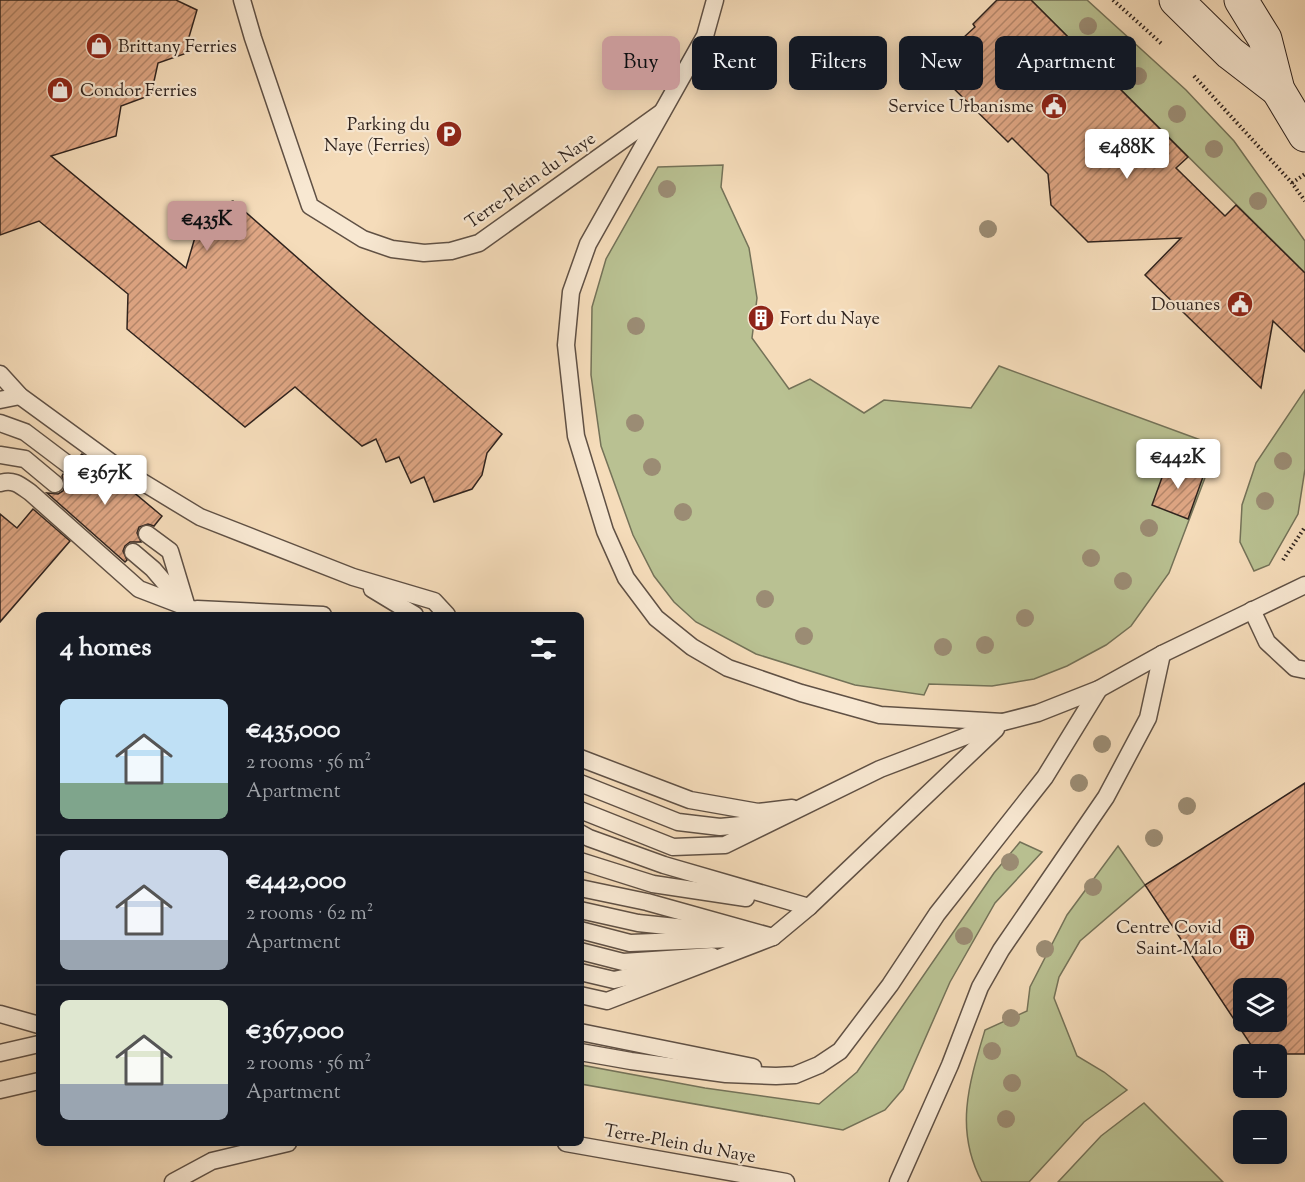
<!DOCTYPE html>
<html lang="en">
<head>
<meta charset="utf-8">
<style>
  :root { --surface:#171b24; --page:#242831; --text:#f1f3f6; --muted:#9ea1a6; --line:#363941; --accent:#c59692 }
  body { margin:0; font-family:"Sorts Mill Goudy",serif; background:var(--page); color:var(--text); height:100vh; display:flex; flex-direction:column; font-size:22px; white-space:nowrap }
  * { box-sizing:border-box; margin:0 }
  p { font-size:20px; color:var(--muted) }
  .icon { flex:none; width:33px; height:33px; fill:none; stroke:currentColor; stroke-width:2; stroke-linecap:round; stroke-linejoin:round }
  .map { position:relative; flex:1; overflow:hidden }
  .sheet { position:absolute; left:36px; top:612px; width:548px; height:534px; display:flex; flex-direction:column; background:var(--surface); border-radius:9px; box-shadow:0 3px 15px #0003 }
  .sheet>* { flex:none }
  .banner { position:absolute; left:602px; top:36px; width:570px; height:54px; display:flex; gap:12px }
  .controls { position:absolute; left:1233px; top:978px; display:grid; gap:12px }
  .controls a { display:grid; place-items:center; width:54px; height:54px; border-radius:9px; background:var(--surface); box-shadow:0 3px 15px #0003; font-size:30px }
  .price { position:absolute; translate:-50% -51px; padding:0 14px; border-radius:6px; background:#fff; color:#222; font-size:20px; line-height:39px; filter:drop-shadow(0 2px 3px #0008) }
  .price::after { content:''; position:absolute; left:50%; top:36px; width:18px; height:14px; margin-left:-9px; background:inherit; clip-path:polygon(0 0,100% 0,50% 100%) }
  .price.active { background:var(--accent); color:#111 }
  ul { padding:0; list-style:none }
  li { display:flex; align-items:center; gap:18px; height:150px; padding:0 24px }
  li+li { border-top:2px solid var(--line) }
  li span { display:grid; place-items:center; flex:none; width:168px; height:120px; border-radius:9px; color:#555 }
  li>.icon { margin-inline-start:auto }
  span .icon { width:72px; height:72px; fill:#fffc; stroke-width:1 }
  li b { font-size:26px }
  h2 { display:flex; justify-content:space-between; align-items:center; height:72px; padding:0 24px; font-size:26px }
  .pill { padding:0 21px; border-radius:9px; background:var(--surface); box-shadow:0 3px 15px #0003; font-size:21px; line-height:54px }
  .pill.active { background:var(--accent); color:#111 }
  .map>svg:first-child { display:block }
  .grass { fill:#b9c192; stroke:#747258; stroke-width:1.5 }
  .building { fill:url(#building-hatch); stroke:#2f231e; stroke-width:1.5; fill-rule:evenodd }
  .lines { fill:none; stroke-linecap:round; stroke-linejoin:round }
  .service-casing { stroke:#605145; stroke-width:19 }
  .secondary-casing { stroke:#2f231e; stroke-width:35 }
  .path { stroke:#2f231e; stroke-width:4; stroke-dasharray:1.5 3; stroke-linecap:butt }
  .service { stroke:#f8e8d2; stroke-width:16 }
  .secondary { stroke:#f8e8d2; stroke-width:33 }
  .tree { fill:#9b8c74 }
  .labels { text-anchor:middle; stroke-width:4.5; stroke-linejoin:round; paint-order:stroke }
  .poi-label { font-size:18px; fill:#2f231e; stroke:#f8e8d2; text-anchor:end }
  .street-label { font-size:18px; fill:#2f231e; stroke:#f8e8d2 }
</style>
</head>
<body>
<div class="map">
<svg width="1305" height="1182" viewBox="0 0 1305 1182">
  <defs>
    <pattern id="building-hatch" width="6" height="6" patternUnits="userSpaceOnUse" patternTransform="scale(1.5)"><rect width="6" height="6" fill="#dfa684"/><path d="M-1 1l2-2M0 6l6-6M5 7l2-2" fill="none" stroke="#b5876b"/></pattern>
  </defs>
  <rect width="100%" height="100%" fill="#f5dcba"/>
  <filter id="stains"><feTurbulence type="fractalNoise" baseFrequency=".00333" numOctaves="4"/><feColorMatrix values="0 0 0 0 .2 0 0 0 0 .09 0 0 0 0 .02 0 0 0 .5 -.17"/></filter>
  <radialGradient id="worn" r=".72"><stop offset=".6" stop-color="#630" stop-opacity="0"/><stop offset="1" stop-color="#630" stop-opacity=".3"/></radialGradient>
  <!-- grass -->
  <g class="grass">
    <polygon points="1031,0 1087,0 1186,90 1234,141 1305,241 1305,273"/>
    <polygon points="723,165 721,187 749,248 757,298 752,338 789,389 810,379 864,413 884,400 971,408 999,366 1217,446 1169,573 1131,626 1106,645 1067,666 1034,679 992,686 929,684 924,695 855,685 756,654 696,622 674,602 654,576 633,535 601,446 591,375 592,307 606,259 658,167"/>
    <polygon points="1305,390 1305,469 1298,514 1269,565 1254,571 1240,542 1242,505 1256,463"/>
    <polygon points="1020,842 1042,852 995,903 950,982 903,1089 885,1110 843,1130 581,1084 581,1065 705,1088 819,1104 857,1072 994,873"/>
    <path d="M1118,846L1145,885L1080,941L1059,977L1054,998L1077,1056L1104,1072L1127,1090L1084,1122L1029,1182H982C954,1130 969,1083 985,1030L1027,1011L1030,987L1067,915Z"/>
    <polygon points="1144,1103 1223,1182 1058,1182 1101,1136"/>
  </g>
  <!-- building -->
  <g class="building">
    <polygon points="0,0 176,0 197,10 184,54 158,63 151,95 121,106 116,136 51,156 186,268 203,210 233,201 367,319 502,434 487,453 482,475 472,489 434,502 424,477 411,483 399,457 386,462 376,439 362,446 295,387 245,427 127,329 128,294 39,221 0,235"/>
    <polygon points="997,0 1031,0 1188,157 1176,168 1225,216 1236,205 1305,273 1305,352 1273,321 1261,388 1145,275 1181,238 1088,242 1051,205 1048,174 1012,138 1008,142 938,73 968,44 963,38 975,27 973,24"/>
    <polygon points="82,454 119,480 162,516 154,526 148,524 139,527 137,533 141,542 130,542 125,546 123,551 127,560 125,562 47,493 58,494 63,491 65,485 62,476 63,474 74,476 78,473 80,467 77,459"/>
    <polygon points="1168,461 1204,474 1188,519 1152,505"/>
    <polygon points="33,509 70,541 0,622 0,514 17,528"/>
    <path d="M1305,783V1054H1257L1145,885ZM1244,988H1276V1022H1244Z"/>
  </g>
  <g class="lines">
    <defs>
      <g id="service">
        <polyline points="242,0 253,38 310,206 363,239 392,249 424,253 451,251 479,243 662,112"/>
        <polyline points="715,0 705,36 588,244 571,292 566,345 576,436 605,531 626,578 656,618 692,647 728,668 801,693 880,715 1003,722"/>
        <polyline points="0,374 20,396 116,466 200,517 353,577 434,601 447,615"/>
        <polyline points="0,400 20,396"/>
        <polyline points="0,423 25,432 70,466"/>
        <polyline points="0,455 25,459 55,484"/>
        <path d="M0,483C14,479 20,485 31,493L139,589L207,615"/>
        <polyline points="147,534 170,551 189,614"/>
        <polyline points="133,552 153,569 183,604"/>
        <polyline points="372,589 415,615"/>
        <polyline points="197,609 323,615"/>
        <polyline points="1252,610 1267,642 1295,668 1305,670"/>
        <polyline points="580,758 690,800 758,812 792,808"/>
        <polyline points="580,783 678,822 720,827 762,823"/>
        <polyline points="580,810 673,847 725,845 880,769 1003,722 1038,713 1099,689 1162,654 1305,585"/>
        <polyline points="580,833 589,838 664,865 809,907"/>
        <polyline points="580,861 653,884 746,898"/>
        <polyline points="580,888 647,902 773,937 809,907 996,729"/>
        <polyline points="580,910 638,923 724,932"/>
        <polyline points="580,930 630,943 757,938"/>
        <polyline points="580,951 623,962 712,956"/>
        <polyline points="580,972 614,980 674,967"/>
        <polyline points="580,995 607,1001 773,937"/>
        <polyline points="0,1014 39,1025"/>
        <polyline points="580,1032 753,1067"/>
        <polyline points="580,1052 631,1061 726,1074 776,1076 795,1075 819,1065 840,1051 890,985 937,914 1045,777 1099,689"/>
        <polyline points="0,1053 39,1044"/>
        <polyline points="0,1090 39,1081"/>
        <polyline points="566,1143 786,1182"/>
        <polyline points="173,1182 212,1161 288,1143"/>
        <polyline points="898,1182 950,1065 980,987 1001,950 1106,797 1148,718 1162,654"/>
      </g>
      <g id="secondary">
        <polyline points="1176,0 1230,53 1278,90"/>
        <polyline points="1241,0 1265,39 1278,90 1305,135"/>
      </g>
    </defs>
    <!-- service casing -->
    <use href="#service" class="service-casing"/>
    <!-- secondary casing -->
    <use href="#secondary" class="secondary-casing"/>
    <!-- path -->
    <g class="path">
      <polyline points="1113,0 1163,45"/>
      <polyline points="1194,76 1292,183 1305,201"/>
      <polyline points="1292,183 1305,174"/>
      <polyline points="1283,560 1305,527"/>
    </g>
    <!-- service -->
    <use href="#service" class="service"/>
    <!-- secondary -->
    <use href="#secondary" class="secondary"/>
  </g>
  <!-- trees -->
  <g class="tree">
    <circle cx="1088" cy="26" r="9"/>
    <circle cx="1117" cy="57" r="9"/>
    <circle cx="1138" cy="76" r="9"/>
    <circle cx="1177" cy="114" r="9"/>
    <circle cx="1214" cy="149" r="9"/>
    <circle cx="667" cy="189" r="9"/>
    <circle cx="1258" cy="201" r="9"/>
    <circle cx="988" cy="229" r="9"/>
    <circle cx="636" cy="326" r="9"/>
    <circle cx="635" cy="423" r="9"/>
    <circle cx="1283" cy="461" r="9"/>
    <circle cx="652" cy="467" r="9"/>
    <circle cx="1265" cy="501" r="9"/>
    <circle cx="683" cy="512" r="9"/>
    <circle cx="1149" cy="528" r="9"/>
    <circle cx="1091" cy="558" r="9"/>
    <circle cx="1123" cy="581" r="9"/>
    <circle cx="765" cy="599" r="9"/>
    <circle cx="1025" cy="618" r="9"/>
    <circle cx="804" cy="636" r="9"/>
    <circle cx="985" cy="645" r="9"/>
    <circle cx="943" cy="647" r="9"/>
    <circle cx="1102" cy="744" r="9"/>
    <circle cx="1079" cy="783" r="9"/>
    <circle cx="1187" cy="806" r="9"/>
    <circle cx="1154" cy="838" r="9"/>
    <circle cx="1010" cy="862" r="9"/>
    <circle cx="1093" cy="887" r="9"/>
    <circle cx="964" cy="936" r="9"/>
    <circle cx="1045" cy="949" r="9"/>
    <circle cx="1011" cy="1018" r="9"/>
    <circle cx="992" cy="1051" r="9"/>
    <circle cx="1012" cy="1083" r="9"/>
    <circle cx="1006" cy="1119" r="9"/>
  </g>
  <!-- icons -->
  <defs>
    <symbol id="shop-disc" viewBox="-11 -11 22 22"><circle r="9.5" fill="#8f2418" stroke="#f8e8d2"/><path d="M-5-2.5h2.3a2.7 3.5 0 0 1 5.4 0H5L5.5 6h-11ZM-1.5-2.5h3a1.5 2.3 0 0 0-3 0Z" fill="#fff"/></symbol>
    <symbol id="civic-disc" viewBox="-11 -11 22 22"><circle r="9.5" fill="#8f2418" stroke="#f8e8d2"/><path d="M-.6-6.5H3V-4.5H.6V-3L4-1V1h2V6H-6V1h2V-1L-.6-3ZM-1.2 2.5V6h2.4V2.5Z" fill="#fff"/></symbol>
    <symbol id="parking-disc" viewBox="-11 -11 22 22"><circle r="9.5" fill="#8f2418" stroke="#f8e8d2"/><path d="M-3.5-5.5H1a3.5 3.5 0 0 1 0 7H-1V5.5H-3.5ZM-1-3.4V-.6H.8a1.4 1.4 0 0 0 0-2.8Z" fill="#fff"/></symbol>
    <symbol id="building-disc" viewBox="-11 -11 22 22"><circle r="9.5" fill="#8f2418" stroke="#f8e8d2"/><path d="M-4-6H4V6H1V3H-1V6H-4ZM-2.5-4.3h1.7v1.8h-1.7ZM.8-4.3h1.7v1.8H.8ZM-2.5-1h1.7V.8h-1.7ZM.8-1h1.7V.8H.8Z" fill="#fff"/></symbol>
  </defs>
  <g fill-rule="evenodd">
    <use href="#shop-disc" x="84" y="31" width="30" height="30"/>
    <use href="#shop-disc" x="45" y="75" width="30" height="30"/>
    <use href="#civic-disc" x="1039" y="91" width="30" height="30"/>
    <use href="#parking-disc" x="434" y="119" width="30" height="30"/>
    <use href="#civic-disc" x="1225" y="289" width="30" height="30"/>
    <use href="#building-disc" x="746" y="303" width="30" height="30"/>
    <use href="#building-disc" x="1227" y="922" width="30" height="30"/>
  </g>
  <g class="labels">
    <!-- poi labels -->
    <g class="poi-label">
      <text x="118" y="52" text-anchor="start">Brittany Ferries</text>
      <text x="80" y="96" text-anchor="start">Condor Ferries</text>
      <text x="1034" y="112">Service Urbanisme</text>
      <text x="430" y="130">Parking du<tspan x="430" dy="21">Naye (Ferries)</tspan></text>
      <text x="1220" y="310">Douanes</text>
      <text x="780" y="324" text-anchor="start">Fort du Naye</text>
      <text x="1222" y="933">Centre Covid<tspan x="1222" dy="21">Saint-Malo</tspan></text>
    </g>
    <!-- street labels -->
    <g class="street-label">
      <text transform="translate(530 180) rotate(-35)" y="6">Terre-Plein du Naye</text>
      <text transform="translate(680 1143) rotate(10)" y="6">Terre-Plein du Naye</text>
    </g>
  </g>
  <rect width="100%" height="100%" filter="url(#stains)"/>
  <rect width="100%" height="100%" fill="url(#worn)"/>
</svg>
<div class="controls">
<a><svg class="icon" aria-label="layers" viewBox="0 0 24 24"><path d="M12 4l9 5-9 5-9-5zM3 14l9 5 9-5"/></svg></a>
<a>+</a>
<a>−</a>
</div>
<b class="price" style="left:1127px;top:180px">€488K</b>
<b class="price active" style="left:207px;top:252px">€435K</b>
<b class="price" style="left:1178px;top:490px">€442K</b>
<b class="price" style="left:105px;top:506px">€367K</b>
<div class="banner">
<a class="pill active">Buy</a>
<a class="pill">Rent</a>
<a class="pill">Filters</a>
<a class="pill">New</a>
<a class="pill">Apartment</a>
</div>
<section class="sheet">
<h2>4 homes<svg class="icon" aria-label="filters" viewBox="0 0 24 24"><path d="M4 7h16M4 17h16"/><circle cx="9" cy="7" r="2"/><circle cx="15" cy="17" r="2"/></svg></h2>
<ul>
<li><span style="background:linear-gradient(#bfe0f5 70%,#7fa58c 0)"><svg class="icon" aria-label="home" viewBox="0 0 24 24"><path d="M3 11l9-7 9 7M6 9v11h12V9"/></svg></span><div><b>€435,000</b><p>2 rooms · 56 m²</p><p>Apartment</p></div></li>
<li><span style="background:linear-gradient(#c9d6e8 75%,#9aa5b1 0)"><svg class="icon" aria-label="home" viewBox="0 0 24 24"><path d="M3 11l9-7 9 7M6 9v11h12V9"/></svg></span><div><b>€442,000</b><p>2 rooms · 62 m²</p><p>Apartment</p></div></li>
<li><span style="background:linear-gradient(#dfe7d0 70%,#9aa5b1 0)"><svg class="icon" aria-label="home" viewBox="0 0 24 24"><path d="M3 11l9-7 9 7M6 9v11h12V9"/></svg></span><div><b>€367,000</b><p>2 rooms · 56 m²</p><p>Apartment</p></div></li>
</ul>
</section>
</div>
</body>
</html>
